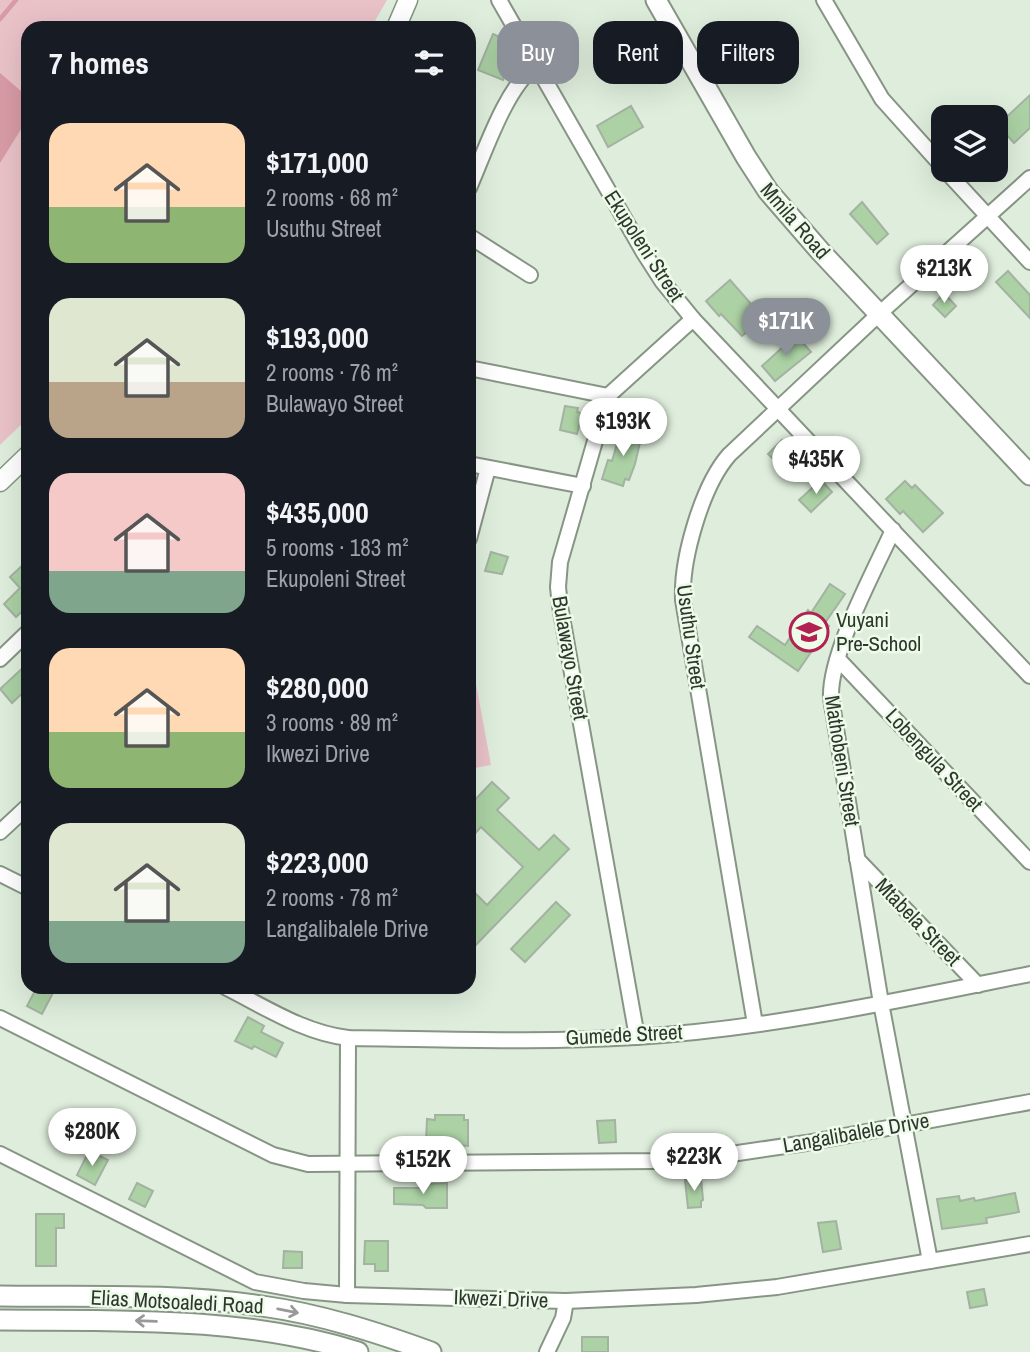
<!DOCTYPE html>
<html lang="en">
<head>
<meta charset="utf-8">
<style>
  :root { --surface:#171b24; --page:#242831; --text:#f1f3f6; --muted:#9ea1a6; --accent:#8c9099 }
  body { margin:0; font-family:"Archivo Narrow",sans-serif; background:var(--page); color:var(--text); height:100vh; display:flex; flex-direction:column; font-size:26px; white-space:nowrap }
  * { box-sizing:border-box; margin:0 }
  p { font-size:23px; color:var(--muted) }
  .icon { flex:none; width:38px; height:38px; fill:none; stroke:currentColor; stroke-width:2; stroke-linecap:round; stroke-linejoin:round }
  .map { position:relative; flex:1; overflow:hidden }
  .panel { position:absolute; left:21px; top:21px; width:455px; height:973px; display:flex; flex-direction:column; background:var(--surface); border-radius:21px; box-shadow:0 7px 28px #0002 }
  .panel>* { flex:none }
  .top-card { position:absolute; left:497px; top:21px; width:427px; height:63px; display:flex; gap:14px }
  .controls { position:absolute; left:931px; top:105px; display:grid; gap:14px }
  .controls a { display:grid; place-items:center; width:77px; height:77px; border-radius:14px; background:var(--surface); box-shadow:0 7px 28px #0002; font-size:35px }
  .price { position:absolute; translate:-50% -60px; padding:0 16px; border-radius:24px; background:#fff; color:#222; font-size:23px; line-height:46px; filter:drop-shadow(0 2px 4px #0008) }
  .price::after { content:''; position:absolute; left:50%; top:42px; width:21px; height:16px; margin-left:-10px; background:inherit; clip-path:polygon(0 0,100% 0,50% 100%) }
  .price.on { background:var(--accent); color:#fff }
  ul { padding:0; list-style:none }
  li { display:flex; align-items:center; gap:21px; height:175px; padding:0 28px }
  li span { display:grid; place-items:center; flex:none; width:196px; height:140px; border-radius:21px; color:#555 }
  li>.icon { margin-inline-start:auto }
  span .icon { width:84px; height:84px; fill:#fffc; stroke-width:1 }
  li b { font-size:30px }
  h2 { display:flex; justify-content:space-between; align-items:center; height:84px; padding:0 28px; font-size:30px }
  .pill { padding:0 24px; border-radius:21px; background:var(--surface); box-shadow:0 7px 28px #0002; font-size:24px; line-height:63px }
  .pill.on { background:var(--accent); color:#fff }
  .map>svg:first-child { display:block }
  .green { fill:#e9c2c8 }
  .water { fill:#d79ba5 }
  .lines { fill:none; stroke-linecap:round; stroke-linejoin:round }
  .stream { stroke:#d79ba5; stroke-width:4.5 }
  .building { fill:#abd1a4; stroke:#a3b2a1; stroke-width:2 }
  .minor-casing { stroke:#879585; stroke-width:18 }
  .tertiary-casing { stroke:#879585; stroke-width:21 }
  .secondary-casing { stroke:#879585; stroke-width:23 }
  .minor { stroke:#fff; stroke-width:14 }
  .tertiary { stroke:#fff; stroke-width:18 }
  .secondary { stroke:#fff; stroke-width:19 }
  .oneway { stroke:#989a97 }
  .labels { text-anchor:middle; stroke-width:5; stroke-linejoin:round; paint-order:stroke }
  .street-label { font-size:21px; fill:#30362f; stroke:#ecfce9 }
  .poi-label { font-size:21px; fill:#30362f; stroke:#ecfce9; text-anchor:start }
</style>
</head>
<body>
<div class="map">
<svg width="1030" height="1352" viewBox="0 0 1030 1352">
  <rect width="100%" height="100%" fill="#dfeedc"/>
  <!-- green -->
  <g class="green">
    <polygon points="0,0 387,0 371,28 28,28 28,418 0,445"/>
    <polygon points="474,673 491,765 469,769 469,674"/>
  </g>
  <!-- water -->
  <polygon class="water" points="0,73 28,97 28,118 0,163"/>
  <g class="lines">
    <!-- stream -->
    <polyline class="stream" points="0,19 16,0"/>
  </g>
  <!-- building -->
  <g class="building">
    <polygon points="493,34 504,39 502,43 508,46 504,62 509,65 503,80 478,70"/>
    <polygon points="1030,95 1030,128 1014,143 998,125"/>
    <polygon points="631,106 643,127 608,147 597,126"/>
    <polygon points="862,202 888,234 877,244 850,214"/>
    <polygon points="1008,271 1030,295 1030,318 996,282"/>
    <polygon points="730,280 759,313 756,319 759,323 749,333 747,332 742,336 721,314 719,316 706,301"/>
    <polygon points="944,293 956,306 945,317 933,305"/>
    <polygon points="796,335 811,352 775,381 762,366"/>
    <polygon points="565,406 578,408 577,412 582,413 577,434 560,430"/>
    <polygon points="622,427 642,434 635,464 629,480 625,479 623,486 602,479 608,460 612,461"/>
    <polygon points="782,440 794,452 780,466 768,454"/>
    <polygon points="821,480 832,492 811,512 799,500"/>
    <polygon points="905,481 912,488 915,485 943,513 923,532 903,511 900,514 886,499"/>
    <polygon points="491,552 508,557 502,574 485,571"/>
    <polygon points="28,560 28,606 16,617 4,604 20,588 10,577"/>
    <polygon points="830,584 845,594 825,623 829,626 798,671 749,637 757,626 785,645 808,610 811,613"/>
    <polygon points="28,663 28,688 12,703 0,689"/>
    <polygon points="492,782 509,798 497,810 539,850 554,835 569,849 469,952 469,887 487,905 523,867 481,827 469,840 469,806"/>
    <polygon points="556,902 570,915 525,962 511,949"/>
    <polygon points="37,987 56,987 42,1014 27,1006"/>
    <polygon points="248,1017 264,1026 261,1032 283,1043 276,1057 254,1046 252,1049 235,1041"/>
    <polygon points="435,1115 464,1115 464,1120 468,1120 468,1146 426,1143 427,1119 435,1120"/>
    <polygon points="615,1120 616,1142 599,1143 597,1121"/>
    <polygon points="89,1151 108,1160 95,1185 77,1175"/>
    <polygon points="701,1178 703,1200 701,1201 701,1207 688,1208 685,1180"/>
    <polygon points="137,1183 153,1191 145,1207 129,1199"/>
    <polygon points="447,1183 447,1208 426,1208 423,1205 394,1204 394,1188 426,1188 426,1184"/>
    <polygon points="1015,1193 1019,1212 986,1218 987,1223 942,1229 937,1199 959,1196 960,1201 974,1198 975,1201"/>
    <polygon points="36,1214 64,1214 64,1228 56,1228 56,1266 36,1266"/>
    <polygon points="836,1221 841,1249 823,1252 818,1223"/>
    <polygon points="365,1241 388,1241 388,1271 375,1271 375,1264 364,1264"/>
    <polygon points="284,1251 302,1252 302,1268 283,1268"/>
    <polygon points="984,1289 987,1305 970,1308 967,1292"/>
    <rect x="582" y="1337" width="26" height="15"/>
  </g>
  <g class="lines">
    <defs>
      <g id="minor">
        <polyline points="499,0 644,253 662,281 693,319 1030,676"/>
        <polyline points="824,0 882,99 943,167"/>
        <polyline points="945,170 1030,262"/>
        <path d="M469,188C485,152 505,89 536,65"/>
        <polyline points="469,236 530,275"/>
        <polyline points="469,368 608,396"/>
        <polyline points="469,464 583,486"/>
        <path d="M893,530C874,572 829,654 831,698L881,1003L930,1261"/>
        <polyline points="469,539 488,468"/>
        <polyline points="0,659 28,632"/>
        <polyline points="838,659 1030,862"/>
        <polyline points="0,832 28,806"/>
        <polyline points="857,859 978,985"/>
        <polyline points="0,874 28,888"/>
        <path d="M225,987C265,1007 304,1033 348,1038C444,1039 540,1043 636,1037C768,1029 900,1000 1030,974"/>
        <polyline points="0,1018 273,1155 308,1164 655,1161 738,1153 806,1143 1030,1102"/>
        <path d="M755,1024L683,600C681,559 702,486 729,455L879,314L1030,178"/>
        <polyline points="637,1037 560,606 558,587 560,562 608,396 693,319"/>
        <polyline points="0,1154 255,1282 304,1291 347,1295 566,1301 696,1295 777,1287 1030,1244"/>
        <polyline points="347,1295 348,1038"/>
        <polyline points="547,1352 563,1318 566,1301"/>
      </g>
      <g id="tertiary">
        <polyline points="396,28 408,0"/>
        <polyline points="0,482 28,455"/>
      </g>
      <g id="secondary">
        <polyline points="656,0 746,157 768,191 820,251 1030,475"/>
        <path d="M0,1296C87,1297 175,1293 262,1306C320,1314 376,1332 431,1352"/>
        <path d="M0,1320C121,1321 242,1316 358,1352"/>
      </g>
    </defs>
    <!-- minor casing -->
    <use href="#minor" class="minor-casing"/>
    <!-- tertiary casing -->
    <use href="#tertiary" class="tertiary-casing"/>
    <!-- secondary casing -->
    <use href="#secondary" class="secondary-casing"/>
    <!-- minor -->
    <use href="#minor" class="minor"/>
    <!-- tertiary -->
    <use href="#tertiary" class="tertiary"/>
    <!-- secondary -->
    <use href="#secondary" class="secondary"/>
  </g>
  <!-- one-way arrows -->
  <defs><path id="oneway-shaft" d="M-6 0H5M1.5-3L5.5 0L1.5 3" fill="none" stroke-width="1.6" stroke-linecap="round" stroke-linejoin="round" transform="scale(1.75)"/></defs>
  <g class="oneway">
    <use href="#oneway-shaft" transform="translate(288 1311) rotate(11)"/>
    <use href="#oneway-shaft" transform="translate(146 1321) rotate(-178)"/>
  </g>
  <!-- icons -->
  <defs>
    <symbol id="school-ring" viewBox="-11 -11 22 22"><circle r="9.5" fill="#ecfce9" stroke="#b22151" stroke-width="1.5"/><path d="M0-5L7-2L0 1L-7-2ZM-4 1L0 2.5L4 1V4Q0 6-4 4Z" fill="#b22151"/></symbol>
  </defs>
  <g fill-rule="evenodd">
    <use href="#school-ring" x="787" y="610" width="44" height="44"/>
  </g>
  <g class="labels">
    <!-- street labels -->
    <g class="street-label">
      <text transform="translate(795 221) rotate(49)" y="7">Mmila Road</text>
      <text transform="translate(644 246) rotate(57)" y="7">Ekupoleni Street</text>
      <text transform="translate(691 637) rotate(82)" y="7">Usuthu Street</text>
      <text transform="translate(570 658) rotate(80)" y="7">Bulawayo Street</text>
      <text transform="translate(934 760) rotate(47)" y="7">Lobengula Street</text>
      <text transform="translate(842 761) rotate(81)" y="7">Mathobeni Street</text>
      <text transform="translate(918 922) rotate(46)" y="7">Mtabela Street</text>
      <text transform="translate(624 1035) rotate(-3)" y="7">Gumede Street</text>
      <text transform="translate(856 1133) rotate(-10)" y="7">Langalibalele Drive</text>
      <text transform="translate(501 1299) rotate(2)" y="7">Ikwezi Drive</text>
      <text transform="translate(177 1302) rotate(3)" y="7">Elias Motsoaledi Road</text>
    </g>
    <!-- poi labels -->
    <g class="poi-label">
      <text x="836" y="627">Vuyani<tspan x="836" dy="24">Pre-School</tspan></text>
    </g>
  </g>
</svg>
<div class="controls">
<a><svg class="icon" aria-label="layers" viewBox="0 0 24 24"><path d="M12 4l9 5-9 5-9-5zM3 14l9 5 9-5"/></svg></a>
</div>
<b class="price" style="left:944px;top:305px">$213K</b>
<b class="price on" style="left:786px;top:358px">$171K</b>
<b class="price" style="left:623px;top:458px">$193K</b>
<b class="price" style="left:816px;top:496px">$435K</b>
<b class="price" style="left:92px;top:1168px">$280K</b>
<b class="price" style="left:694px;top:1193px">$223K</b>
<b class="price" style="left:423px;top:1196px">$152K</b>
<div class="top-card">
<a class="pill on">Buy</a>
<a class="pill">Rent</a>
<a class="pill">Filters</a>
</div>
<section class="panel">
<h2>7 homes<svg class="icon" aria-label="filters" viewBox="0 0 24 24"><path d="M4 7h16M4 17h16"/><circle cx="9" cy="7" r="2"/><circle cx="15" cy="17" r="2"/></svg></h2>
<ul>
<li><span style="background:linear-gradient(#ffd9b3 60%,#8fb573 0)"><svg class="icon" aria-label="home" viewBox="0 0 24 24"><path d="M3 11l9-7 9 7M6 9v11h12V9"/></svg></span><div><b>$171,000</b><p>2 rooms · 68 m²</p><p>Usuthu Street</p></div></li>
<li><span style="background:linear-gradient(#dfe7d0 60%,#b9a48a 0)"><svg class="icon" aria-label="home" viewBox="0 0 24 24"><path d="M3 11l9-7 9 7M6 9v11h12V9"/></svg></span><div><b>$193,000</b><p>2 rooms · 76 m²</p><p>Bulawayo Street</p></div></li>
<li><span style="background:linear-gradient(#f6c9c9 70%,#7fa58c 0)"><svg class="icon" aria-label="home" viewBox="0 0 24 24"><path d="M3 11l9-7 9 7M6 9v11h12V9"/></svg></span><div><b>$435,000</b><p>5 rooms · 183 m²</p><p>Ekupoleni Street</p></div></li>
<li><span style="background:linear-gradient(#ffd9b3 60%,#8fb573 0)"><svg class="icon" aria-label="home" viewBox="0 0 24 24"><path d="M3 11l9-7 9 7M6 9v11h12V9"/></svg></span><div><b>$280,000</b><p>3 rooms · 89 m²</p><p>Ikwezi Drive</p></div></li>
<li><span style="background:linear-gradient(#dfe7d0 70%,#7fa58c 0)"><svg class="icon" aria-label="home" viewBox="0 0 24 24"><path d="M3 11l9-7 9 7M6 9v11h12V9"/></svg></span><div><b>$223,000</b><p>2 rooms · 78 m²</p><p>Langalibalele Drive</p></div></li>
</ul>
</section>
</div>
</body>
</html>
